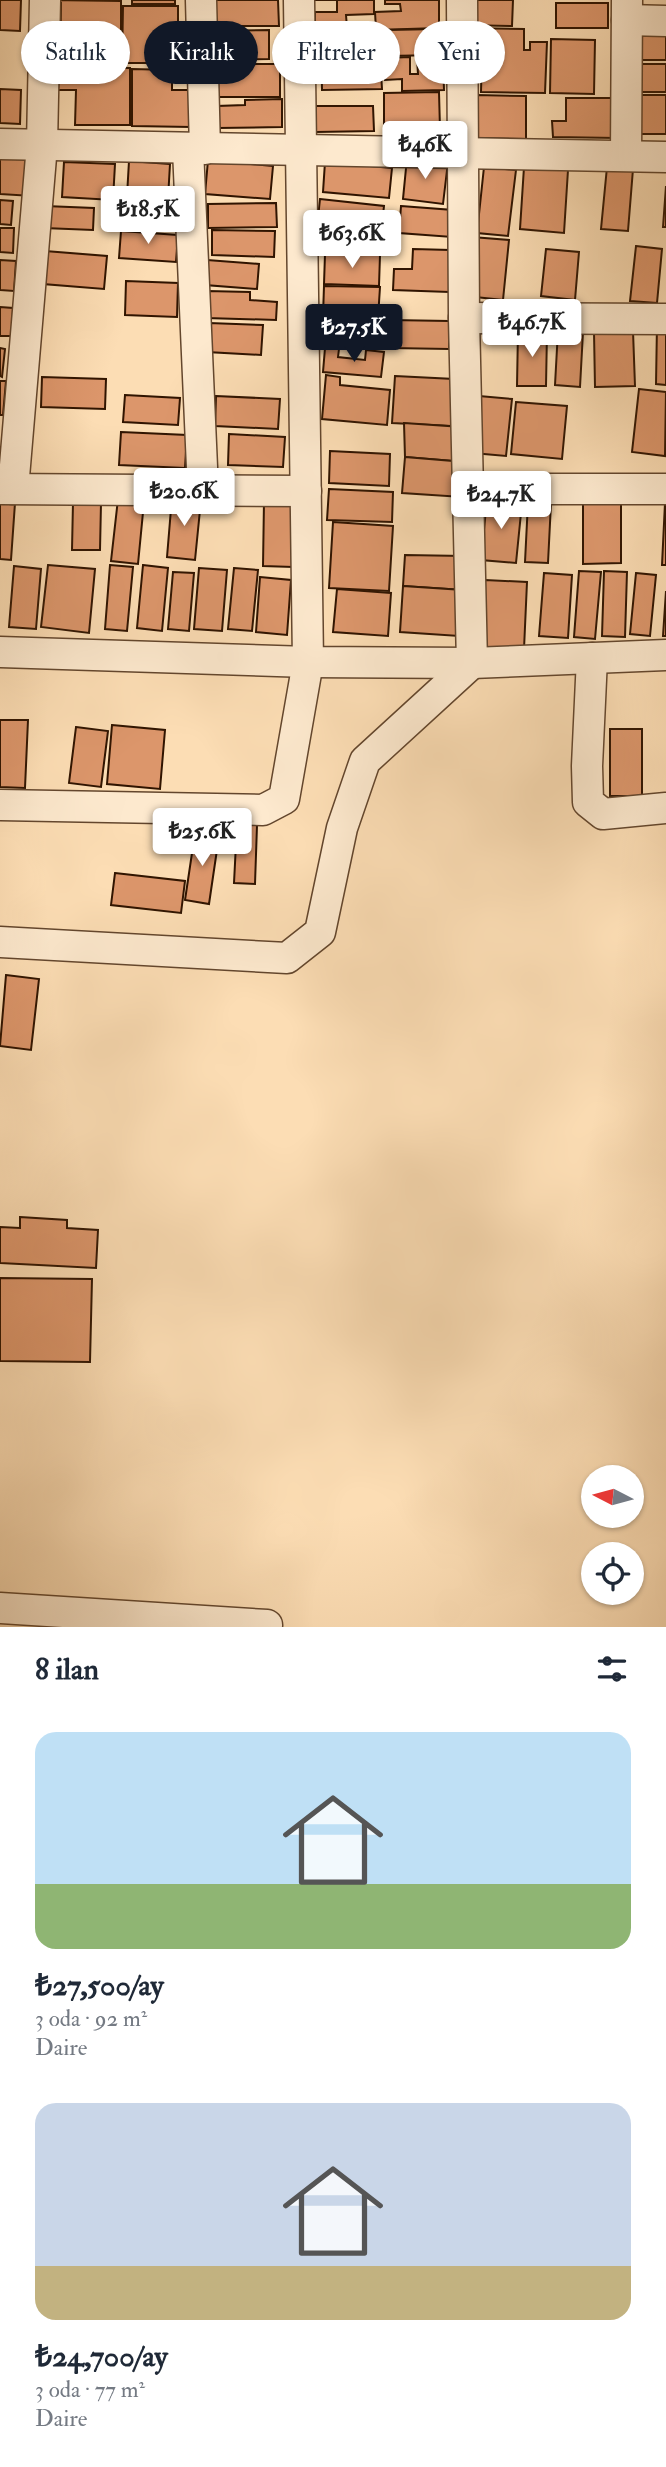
<!DOCTYPE html>
<html lang="tr">
<head>
<meta charset="utf-8">
<style>
  :root { --surface:#fff; --page:#f2f2f3; --text:#1f2937; --muted:#747a83; --accent:#111827 }
  body { margin:0; font-family:"IM FELL Double Pica",serif; background:var(--page); color:var(--text); height:100vh; display:flex; flex-direction:column; font-size:26px; white-space:nowrap }
  * { box-sizing:border-box; margin:0 }
  p { font-size:23px; color:var(--muted) }
  .icon { flex:none; width:38px; height:38px; fill:none; stroke:currentColor; stroke-width:2; stroke-linecap:round; stroke-linejoin:round }
  .map { position:relative; height:1627px; overflow:hidden }
  .details { display:flex; flex-direction:column; background:var(--surface); flex:1 }
  .details>* { flex:none }
  .guide { position:absolute; left:21px; top:21px; width:625px; height:63px; display:flex; gap:14px }
  .needle { width:46px; rotate:276deg }
  .buttons { position:absolute; left:581px; top:1465px; display:grid; gap:14px }
  .buttons a { display:grid; place-items:center; width:63px; height:63px; border-radius:50%; background:var(--surface); box-shadow:0 2px 5px #0004; font-size:35px }
  .price { position:absolute; translate:-50% -60px; padding:0 16px; border-radius:7px; background:#fff; color:#222; font-size:23px; line-height:46px; filter:drop-shadow(0 2px 4px #0008) }
  .price::after { content:''; position:absolute; left:50%; top:42px; width:21px; height:16px; margin-left:-10px; background:inherit; clip-path:polygon(0 0,100% 0,50% 100%) }
  .price.on { background:var(--accent); color:#fff }
  ul { padding:0; list-style:none }
  li { display:grid; align-content:center; gap:14px; height:371px; padding:0 35px }
  li span { display:grid; place-items:center; height:217px; border-radius:21px; color:#555 }
  li>.icon { margin-inline-start:auto }
  span .icon { width:126px; height:126px; fill:#fffc; stroke-width:1 }
  li b { font-size:30px }
  h2 { display:flex; justify-content:space-between; align-items:center; height:84px; padding:0 35px; font-size:30px }
  .tag { padding:0 24px; border-radius:32px; background:var(--surface); box-shadow:0 2px 5px #0004; font-size:24px; line-height:63px }
  .tag.on { background:var(--accent); color:#fff }
  .map>svg:first-child { display:block }
  .building { fill:#dc966b; stroke:#301400; stroke-width:2 }
  .lines { fill:none; stroke-linecap:round; stroke-linejoin:round }
  .minor-casing { stroke:#63462d; stroke-width:33 }
  .minor { stroke:#fde9ce; stroke-width:30 }
</style>
</head>
<body>
<div class="map">
<svg width="666" height="1627" viewBox="0 0 666 1627">
  <rect width="100%" height="100%" fill="#fcddb4"/>
  <filter id="stains"><feTurbulence type="fractalNoise" baseFrequency=".00286" numOctaves="4"/><feColorMatrix values="0 0 0 0 .2 0 0 0 0 .09 0 0 0 0 .02 0 0 0 .5 -.17"/></filter>
  <radialGradient id="worn" r=".72"><stop offset=".6" stop-color="#630" stop-opacity="0"/><stop offset="1" stop-color="#630" stop-opacity=".3"/></radialGradient>
  <!-- building -->
  <g class="building">
    <polygon points="0,0 21,0 20,31 0,30"/>
    <polygon points="50,0 121,1 121,62 60,62 61,3 50,3"/>
    <rect x="132" y="0" width="43" height="4"/>
    <polygon points="215,0 278,0 279,26 215,26"/>
    <polygon points="312,0 374,0 374,14 346,15 347,28 333,28 333,37 321,37 321,27 315,27 315,12 337,12 337,0"/>
    <polygon points="385,0 439,0 439,28 376,30 375,12 401,11 400,4 385,4"/>
    <polygon points="463,0 513,0 512,26 463,25"/>
    <rect x="556" y="3" width="52" height="25"/>
    <polygon points="123,6 178,6 178,63 122,63"/>
    <polygon points="468,28 524,29 524,50 530,50 530,42 547,42 545,93 481,92 482,52 468,52"/>
    <polygon points="437,29 437,55 389,56 388,30"/>
    <polygon points="269,30 269,59 212,60 212,31"/>
    <rect x="636" y="33" width="30" height="27"/>
    <polygon points="379,37 382,89 322,90 321,38"/>
    <polygon points="551,39 595,40 594,94 550,93"/>
    <polygon points="410,57 410,74 418,74 417,58 443,58 444,90 402,91 402,79 385,80 384,58"/>
    <rect x="216" y="64" width="64" height="33"/>
    <rect x="633" y="64" width="33" height="28"/>
    <polygon points="59,67 130,68 130,125 75,125 76,90 58,90"/>
    <polygon points="132,69 172,70 172,90 191,90 191,127 132,126"/>
    <polygon points="0,89 21,90 20,124 0,123"/>
    <polygon points="439,92 440,129 384,130 384,93"/>
    <polygon points="476,95 526,96 526,139 476,138"/>
    <rect x="636" y="95" width="30" height="39"/>
    <polygon points="566,98 618,98 617,138 553,137 552,121 566,121"/>
    <polygon points="282,99 282,127 218,128 217,106 245,105 245,100"/>
    <polygon points="316,106 373,106 374,131 316,132"/>
    <polygon points="0,153 35,156 32,196 0,194"/>
    <polygon points="407,158 448,162 443,204 403,199"/>
    <polygon points="208,160 273,166 270,199 205,194"/>
    <polygon points="129,161 170,164 168,199 127,196"/>
    <polygon points="64,162 115,164 113,200 62,197"/>
    <polygon points="325,162 392,168 389,198 323,192"/>
    <polygon points="484,167 516,170 508,236 477,233"/>
    <polygon points="524,167 568,170 564,233 520,229"/>
    <polygon points="607,167 633,169 628,231 601,229"/>
    <polygon points="666,186 666,227 663,227"/>
    <polygon points="320,199 384,206 381,233 317,227"/>
    <polygon points="0,200 13,201 11,225 0,224"/>
    <polygon points="117,201 178,206 176,231 115,226"/>
    <polygon points="276,203 277,227 208,228 208,204"/>
    <polygon points="45,206 94,208 93,230 44,228"/>
    <polygon points="401,206 453,210 452,237 399,233"/>
    <polygon points="0,228 14,228 13,253 0,252"/>
    <polygon points="212,230 275,231 274,257 212,255"/>
    <polygon points="121,231 178,235 176,262 119,258"/>
    <polygon points="472,237 509,240 503,300 466,296"/>
    <polygon points="636,246 662,249 657,303 630,301"/>
    <polygon points="413,249 450,250 449,292 393,290 394,269 412,269"/>
    <polygon points="546,249 579,252 575,300 541,296"/>
    <polygon points="45,251 107,256 104,289 43,284"/>
    <polygon points="325,254 380,255 379,286 324,284"/>
    <polygon points="0,260 16,261 14,291 0,290"/>
    <polygon points="207,260 259,264 257,289 205,285"/>
    <polygon points="126,281 178,283 177,317 125,315"/>
    <polygon points="324,286 380,287 378,318 323,316"/>
    <polygon points="207,291 250,292 250,300 277,302 276,320 206,318"/>
    <polygon points="0,307 13,308 12,336 0,336"/>
    <polygon points="324,318 383,321 382,349 323,347"/>
    <polygon points="390,320 449,321 449,349 390,348"/>
    <polygon points="209,323 263,325 261,355 207,352"/>
    <polygon points="657,324 666,324 666,385 656,384"/>
    <polygon points="558,330 583,332 580,387 555,385"/>
    <polygon points="518,331 547,332 546,386 517,386"/>
    <polygon points="633,331 635,386 595,387 594,332"/>
    <polygon points="0,348 5,349 2,377 0,376"/>
    <polygon points="325,348 339,349 338,357 365,360 366,350 384,352 381,377 323,372"/>
    <polygon points="326,375 340,377 340,385 390,390 387,425 322,419"/>
    <polygon points="395,376 454,379 451,426 392,423"/>
    <polygon points="42,377 106,379 105,409 41,407"/>
    <polygon points="0,381 6,381 3,415 0,415"/>
    <polygon points="639,389 666,392 665,456 632,452"/>
    <polygon points="125,395 180,398 178,425 123,422"/>
    <polygon points="216,396 280,399 278,429 215,426"/>
    <polygon points="479,396 512,399 506,456 473,453"/>
    <polygon points="516,402 567,406 562,459 511,454"/>
    <polygon points="404,423 462,427 465,462 405,457"/>
    <polygon points="121,432 187,435 185,468 119,465"/>
    <polygon points="229,434 285,437 283,467 228,465"/>
    <polygon points="330,451 390,454 389,486 329,483"/>
    <polygon points="405,457 465,462 462,497 402,493"/>
    <polygon points="329,489 393,492 392,522 327,520"/>
    <polygon points="172,497 201,500 195,560 167,557"/>
    <polygon points="118,499 144,502 138,564 111,561"/>
    <polygon points="487,499 522,503 516,563 481,560"/>
    <polygon points="264,501 295,502 293,567 263,566"/>
    <polygon points="0,502 15,503 11,560 0,559"/>
    <polygon points="73,502 101,503 100,550 72,550"/>
    <polygon points="528,502 551,503 548,563 525,562"/>
    <polygon points="621,503 621,563 583,564 583,504"/>
    <polygon points="665,503 666,503 666,565 662,565"/>
    <polygon points="333,522 393,526 389,591 329,588"/>
    <polygon points="405,555 464,556 463,590 403,586"/>
    <polygon points="48,565 95,569 89,633 41,627"/>
    <polygon points="110,565 133,567 127,631 105,629"/>
    <polygon points="143,565 168,568 162,631 137,628"/>
    <polygon points="14,566 41,569 36,629 9,627"/>
    <polygon points="199,568 227,570 222,631 194,629"/>
    <polygon points="234,568 258,570 252,631 228,629"/>
    <polygon points="579,571 601,572 595,639 574,637"/>
    <polygon points="604,571 627,572 625,637 602,636"/>
    <polygon points="173,572 194,573 189,631 168,629"/>
    <polygon points="544,573 572,575 568,638 539,636"/>
    <polygon points="636,573 656,575 650,636 630,634"/>
    <polygon points="260,577 291,580 287,635 256,632"/>
    <polygon points="485,580 527,582 524,649 482,647"/>
    <polygon points="403,586 463,590 459,636 400,632"/>
    <polygon points="337,589 391,593 388,636 333,632"/>
    <polygon points="666,591 666,636 663,636"/>
    <polygon points="0,720 28,720 25,788 0,787"/>
    <polygon points="112,725 165,730 160,789 107,784"/>
    <polygon points="76,727 108,731 101,787 69,783"/>
    <rect x="610" y="729" width="32" height="67"/>
    <polygon points="237,824 257,825 255,884 234,883"/>
    <polygon points="195,833 219,836 209,904 185,900"/>
    <polygon points="115,873 185,881 181,913 111,905"/>
    <polygon points="6,975 39,979 31,1050 0,1046"/>
    <polygon points="20,1217 67,1220 67,1228 98,1230 96,1268 0,1263 0,1227 20,1228"/>
    <polygon points="0,1278 92,1279 90,1362 0,1361"/>
  </g>
  <g class="lines">
    <defs>
      <g id="minor">
        <polyline points="201,0 205,149"/>
        <polyline points="627,20 666,21"/>
        <polyline points="0,144 666,157"/>
        <polyline points="188,149 203,490"/>
        <polyline points="626,155 627,0"/>
        <polyline points="464,318 666,319"/>
        <polyline points="0,489 306,491"/>
        <polyline points="13,489 42,145 45,0"/>
        <polyline points="469,489 666,489"/>
        <polyline points="0,652 308,662 472,663 666,655"/>
        <polyline points="592,658 587,766 588,802 603,814 666,808"/>
        <polyline points="0,805 263,810 284,799 308,662 299,0"/>
        <polyline points="0,942 287,958 320,932 342,828 365,761 472,663 464,318 462,0"/>
        <polyline points="0,1608 267,1625"/>
      </g>
    </defs>
    <!-- minor casing -->
    <use href="#minor" class="minor-casing"/>
    <!-- minor -->
    <use href="#minor" class="minor"/>
  </g>
  <rect width="100%" height="100%" filter="url(#stains)"/>
  <rect width="100%" height="100%" fill="url(#worn)"/>
</svg>
<div class="buttons">
<a><svg class="needle" viewBox="-14 -14 28 28"><path d="M0-13l5 13h-10z" fill="#e53935"/><path d="M0 13l5-13h-10z" fill="#747a83"/></svg></a>
<a><svg class="icon" aria-label="locate" viewBox="0 0 24 24"><circle cx="12" cy="12" r="6"/><path d="M12 2v4M12 18v4M2 12h4M18 12h4"/></svg></a>
</div>
<b class="price" style="left:425px;top:181px">₺46K</b>
<b class="price" style="left:148px;top:246px">₺18.5K</b>
<b class="price" style="left:352px;top:270px">₺63.6K</b>
<b class="price" style="left:532px;top:359px">₺46.7K</b>
<b class="price on" style="left:354px;top:364px">₺27.5K</b>
<b class="price" style="left:184px;top:528px">₺20.6K</b>
<b class="price" style="left:501px;top:531px">₺24.7K</b>
<b class="price" style="left:202px;top:868px">₺25.6K</b>
<div class="guide">
<a class="tag">Satılık</a>
<a class="tag on">Kiralık</a>
<a class="tag">Filtreler</a>
<a class="tag">Yeni</a>
</div>
</div>
<section class="details">
<h2>8 ilan<svg class="icon" aria-label="filters" viewBox="0 0 24 24"><path d="M4 7h16M4 17h16"/><circle cx="9" cy="7" r="2"/><circle cx="15" cy="17" r="2"/></svg></h2>
<ul>
<li><span style="background:linear-gradient(#bfe0f5 70%,#8fb573 0)"><svg class="icon" aria-label="home" viewBox="0 0 24 24"><path d="M3 11l9-7 9 7M6 9v11h12V9"/></svg></span><div><b>₺27,500/ay</b><p>3 oda · 92 m²</p><p>Daire</p></div></li>
<li><span style="background:linear-gradient(#c9d6e8 75%,#c2b280 0)"><svg class="icon" aria-label="home" viewBox="0 0 24 24"><path d="M3 11l9-7 9 7M6 9v11h12V9"/></svg></span><div><b>₺24,700/ay</b><p>3 oda · 77 m²</p><p>Daire</p></div></li>
</ul>
</section>
</body>
</html>
